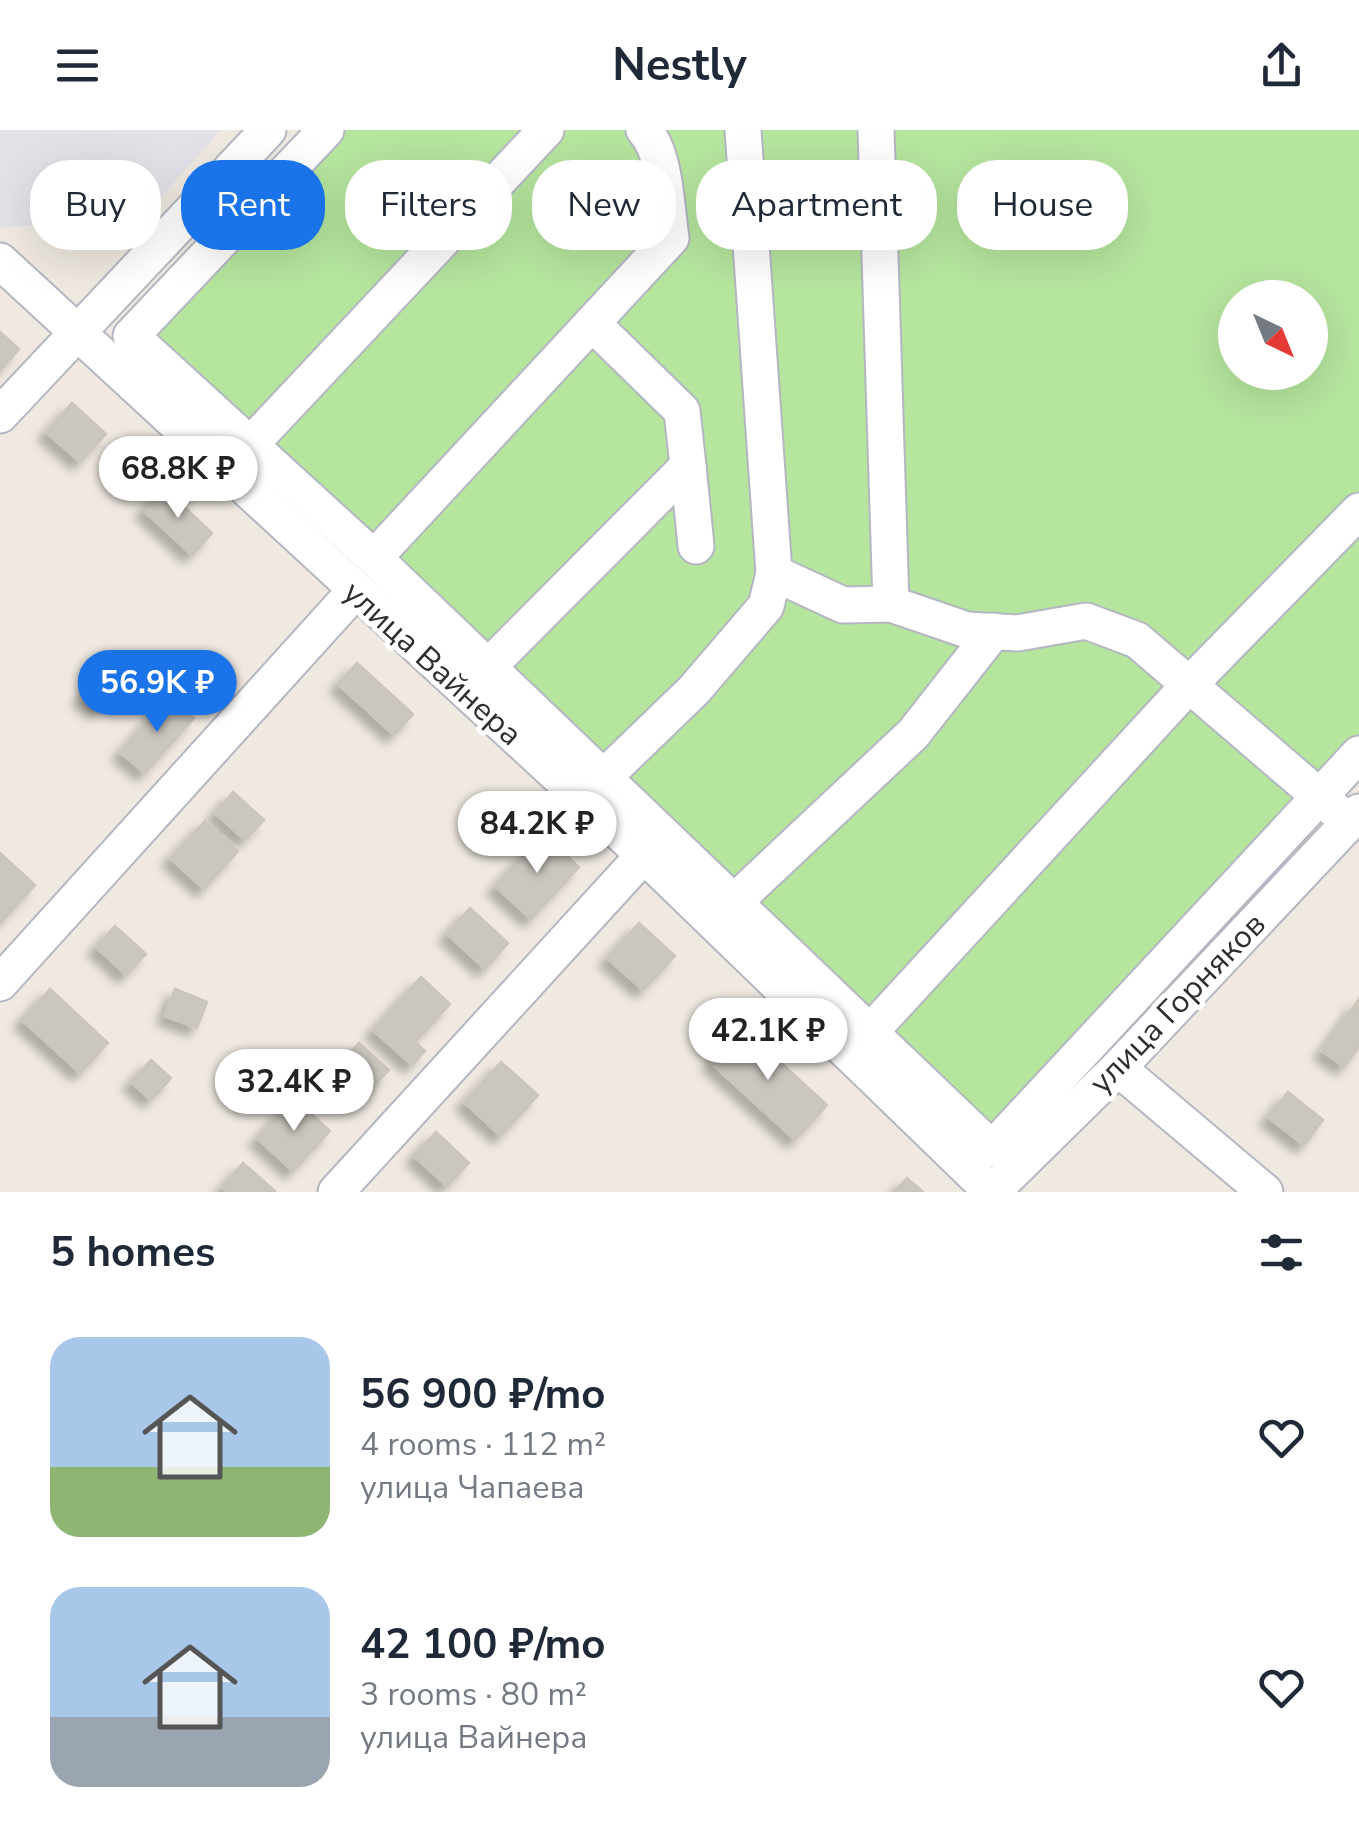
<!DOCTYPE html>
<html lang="en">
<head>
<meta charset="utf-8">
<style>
  :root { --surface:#fff; --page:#f2f2f3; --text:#1f2937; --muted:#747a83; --accent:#1a73e8 }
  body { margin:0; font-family:"Nunito Sans",sans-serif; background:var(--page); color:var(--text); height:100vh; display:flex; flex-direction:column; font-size:38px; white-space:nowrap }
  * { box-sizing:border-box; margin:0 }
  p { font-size:32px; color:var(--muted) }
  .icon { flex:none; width:55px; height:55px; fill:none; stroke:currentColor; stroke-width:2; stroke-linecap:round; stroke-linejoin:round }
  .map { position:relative; height:1062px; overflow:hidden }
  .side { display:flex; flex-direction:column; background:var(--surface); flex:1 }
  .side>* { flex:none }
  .guide { position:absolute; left:30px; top:30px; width:1300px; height:90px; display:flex; gap:20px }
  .needle { width:65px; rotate:137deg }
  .fabs { position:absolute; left:1218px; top:150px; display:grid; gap:20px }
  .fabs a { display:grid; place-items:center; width:110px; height:110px; border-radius:50%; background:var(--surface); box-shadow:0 10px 40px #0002; font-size:50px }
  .price { position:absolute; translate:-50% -85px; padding:0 22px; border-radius:35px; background:#fff; color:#222; font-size:32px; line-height:65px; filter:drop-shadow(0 2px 5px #0008) }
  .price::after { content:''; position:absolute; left:50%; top:60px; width:30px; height:22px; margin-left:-15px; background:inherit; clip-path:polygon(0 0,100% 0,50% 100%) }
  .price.active { background:var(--accent); color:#fff }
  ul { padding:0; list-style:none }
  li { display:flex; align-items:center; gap:30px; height:250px; padding:0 50px }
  li span { display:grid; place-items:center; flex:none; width:280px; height:200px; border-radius:30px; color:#555 }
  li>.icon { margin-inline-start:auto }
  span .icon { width:120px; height:120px; fill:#fffc; stroke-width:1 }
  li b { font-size:42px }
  h2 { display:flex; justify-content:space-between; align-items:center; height:120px; padding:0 50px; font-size:42px }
  .pill { padding:0 35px; border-radius:40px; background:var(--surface); box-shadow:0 10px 40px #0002; font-size:35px; line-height:90px }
  .pill.active { background:var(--accent); color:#fff }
  header { display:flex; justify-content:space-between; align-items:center; height:130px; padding:0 50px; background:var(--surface); font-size:45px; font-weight:700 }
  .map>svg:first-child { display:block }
  .industrial { fill:#e3e1e8 }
  .green { fill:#b6e59e; fill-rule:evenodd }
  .building { fill:#cbc7bf; stroke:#cbc5ba; stroke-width:2.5; filter:url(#shadow) }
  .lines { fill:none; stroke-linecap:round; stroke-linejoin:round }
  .minor-casing { stroke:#b4b7c1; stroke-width:39 }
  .minor { stroke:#fff; stroke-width:35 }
  .labels { text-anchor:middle; stroke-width:10; stroke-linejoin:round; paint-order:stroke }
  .street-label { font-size:32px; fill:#2e2e2e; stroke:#fff }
</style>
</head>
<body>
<header><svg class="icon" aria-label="menu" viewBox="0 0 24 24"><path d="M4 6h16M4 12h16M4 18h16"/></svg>Nestly<svg class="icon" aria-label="share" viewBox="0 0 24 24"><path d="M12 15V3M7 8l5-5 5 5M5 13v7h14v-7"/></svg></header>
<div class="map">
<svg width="1359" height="1062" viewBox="0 0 1359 1062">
  <defs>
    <filter id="shadow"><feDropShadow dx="-8" dy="8" stdDeviation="5" flood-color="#0004"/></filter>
  </defs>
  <rect width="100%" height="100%" fill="#efe9e1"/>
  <!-- industrial -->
  <polygon class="industrial" points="0,0 221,0 144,86 0,98"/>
  <!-- green -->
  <path class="green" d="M309,0H1359V646L994,1035L112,208ZM1235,168H1310V242H1235Z"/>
  <!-- building -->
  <g class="building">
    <polygon points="0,202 19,219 0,241"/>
    <polygon points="72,273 106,304 80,332 46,302"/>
    <polygon points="164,358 212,403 192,425 143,380"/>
    <polygon points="357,533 413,584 394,605 338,554"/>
    <polygon points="104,538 122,553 98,582 80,567"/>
    <polygon points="169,566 194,588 145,643 120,622"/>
    <polygon points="233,662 264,690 245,710 215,683"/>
    <polygon points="205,691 238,721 204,759 170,728"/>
    <polygon points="543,704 579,737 531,789 495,756"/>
    <polygon points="0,723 35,755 0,793"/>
    <polygon points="470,778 508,813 485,839 447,804"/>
    <polygon points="639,793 675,826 643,860 607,828"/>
    <polygon points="115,796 146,824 126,845 96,817"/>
    <polygon points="421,847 450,874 415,912 425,921 412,935 373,900"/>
    <polygon points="50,859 108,913 80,943 22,890"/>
    <polygon points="175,859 207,872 197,898 165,886"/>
    <polygon points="1359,869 1359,917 1344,937 1322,921"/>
    <polygon points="742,897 827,975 795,1010 710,932"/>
    <polygon points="359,913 389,940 368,962 338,935"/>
    <polygon points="151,930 171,948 151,970 131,952"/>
    <polygon points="501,932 538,965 501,1006 464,972"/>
    <polygon points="1288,962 1323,990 1304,1015 1268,987"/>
    <polygon points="294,968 330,1001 293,1041 257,1008"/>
    <polygon points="436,1002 469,1033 447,1056 414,1026"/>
    <polygon points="243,1033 275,1061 274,1062 228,1062 222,1057"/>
    <polygon points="907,1048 923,1062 894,1062"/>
  </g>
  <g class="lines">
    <defs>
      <g id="minor">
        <polyline points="326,0 131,206 374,428 992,1019 1359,624"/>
        <polyline points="743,0 774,443 843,475 891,474 967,500 1018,503 1086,491 1137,510 1349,692"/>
        <polyline points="876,0 891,474"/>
        <polyline points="0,131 644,725 992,1062"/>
        <polyline points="0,285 268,0"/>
        <polyline points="249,316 546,0"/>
        <polyline points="688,336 696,416"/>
        <path d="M374,428L671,108C666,77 666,23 644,0"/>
        <polyline points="488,537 688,336 682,281 592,193"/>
        <polyline points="604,647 694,560 766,476 774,443"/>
        <polyline points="733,773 913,604 994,501"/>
        <polyline points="0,853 354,462"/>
        <polyline points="871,901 1189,555 1359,381"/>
        <polyline points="1118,938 1265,1062"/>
        <polyline points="336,1062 644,725"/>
        <polyline points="992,1062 1118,938 1359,682"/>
      </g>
    </defs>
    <!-- minor casing -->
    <use href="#minor" class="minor-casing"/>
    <!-- minor -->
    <use href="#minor" class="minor"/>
  </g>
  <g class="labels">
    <!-- street labels -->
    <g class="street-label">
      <text transform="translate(433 533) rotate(42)" y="11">улица Вайнера</text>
      <text transform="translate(1177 873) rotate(-46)" y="11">улица Горняков</text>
    </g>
  </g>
</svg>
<div class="fabs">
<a><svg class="needle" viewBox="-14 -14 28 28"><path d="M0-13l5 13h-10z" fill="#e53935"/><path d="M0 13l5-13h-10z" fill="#747a83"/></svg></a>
</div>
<b class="price" style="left:178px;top:391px">68.8K ₽</b>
<b class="price active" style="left:157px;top:605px">56.9K ₽</b>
<b class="price" style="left:537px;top:746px">84.2K ₽</b>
<b class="price" style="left:768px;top:953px">42.1K ₽</b>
<b class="price" style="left:294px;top:1004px">32.4K ₽</b>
<div class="guide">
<a class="pill">Buy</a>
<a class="pill active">Rent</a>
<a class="pill">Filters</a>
<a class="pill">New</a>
<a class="pill">Apartment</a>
<a class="pill">House</a>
</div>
</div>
<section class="side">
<h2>5 homes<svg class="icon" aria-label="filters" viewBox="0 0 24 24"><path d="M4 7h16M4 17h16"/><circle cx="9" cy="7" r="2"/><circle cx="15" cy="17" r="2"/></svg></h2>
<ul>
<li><span style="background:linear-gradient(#a9c7e8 65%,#8fb573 0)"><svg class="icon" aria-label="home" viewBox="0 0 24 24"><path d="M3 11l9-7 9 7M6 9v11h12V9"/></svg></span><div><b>56 900 ₽/mo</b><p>4 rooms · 112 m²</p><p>улица Чапаева</p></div><svg class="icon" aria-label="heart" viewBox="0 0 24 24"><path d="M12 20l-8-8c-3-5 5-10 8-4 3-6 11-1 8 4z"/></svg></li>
<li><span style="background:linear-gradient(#a9c7e8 65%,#9aa5b1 0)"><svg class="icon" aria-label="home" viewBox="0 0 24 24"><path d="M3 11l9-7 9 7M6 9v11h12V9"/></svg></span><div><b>42 100 ₽/mo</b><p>3 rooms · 80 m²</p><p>улица Вайнера</p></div><svg class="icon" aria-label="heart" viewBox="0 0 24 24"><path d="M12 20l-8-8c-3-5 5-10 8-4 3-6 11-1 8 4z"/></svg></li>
</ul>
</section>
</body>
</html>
